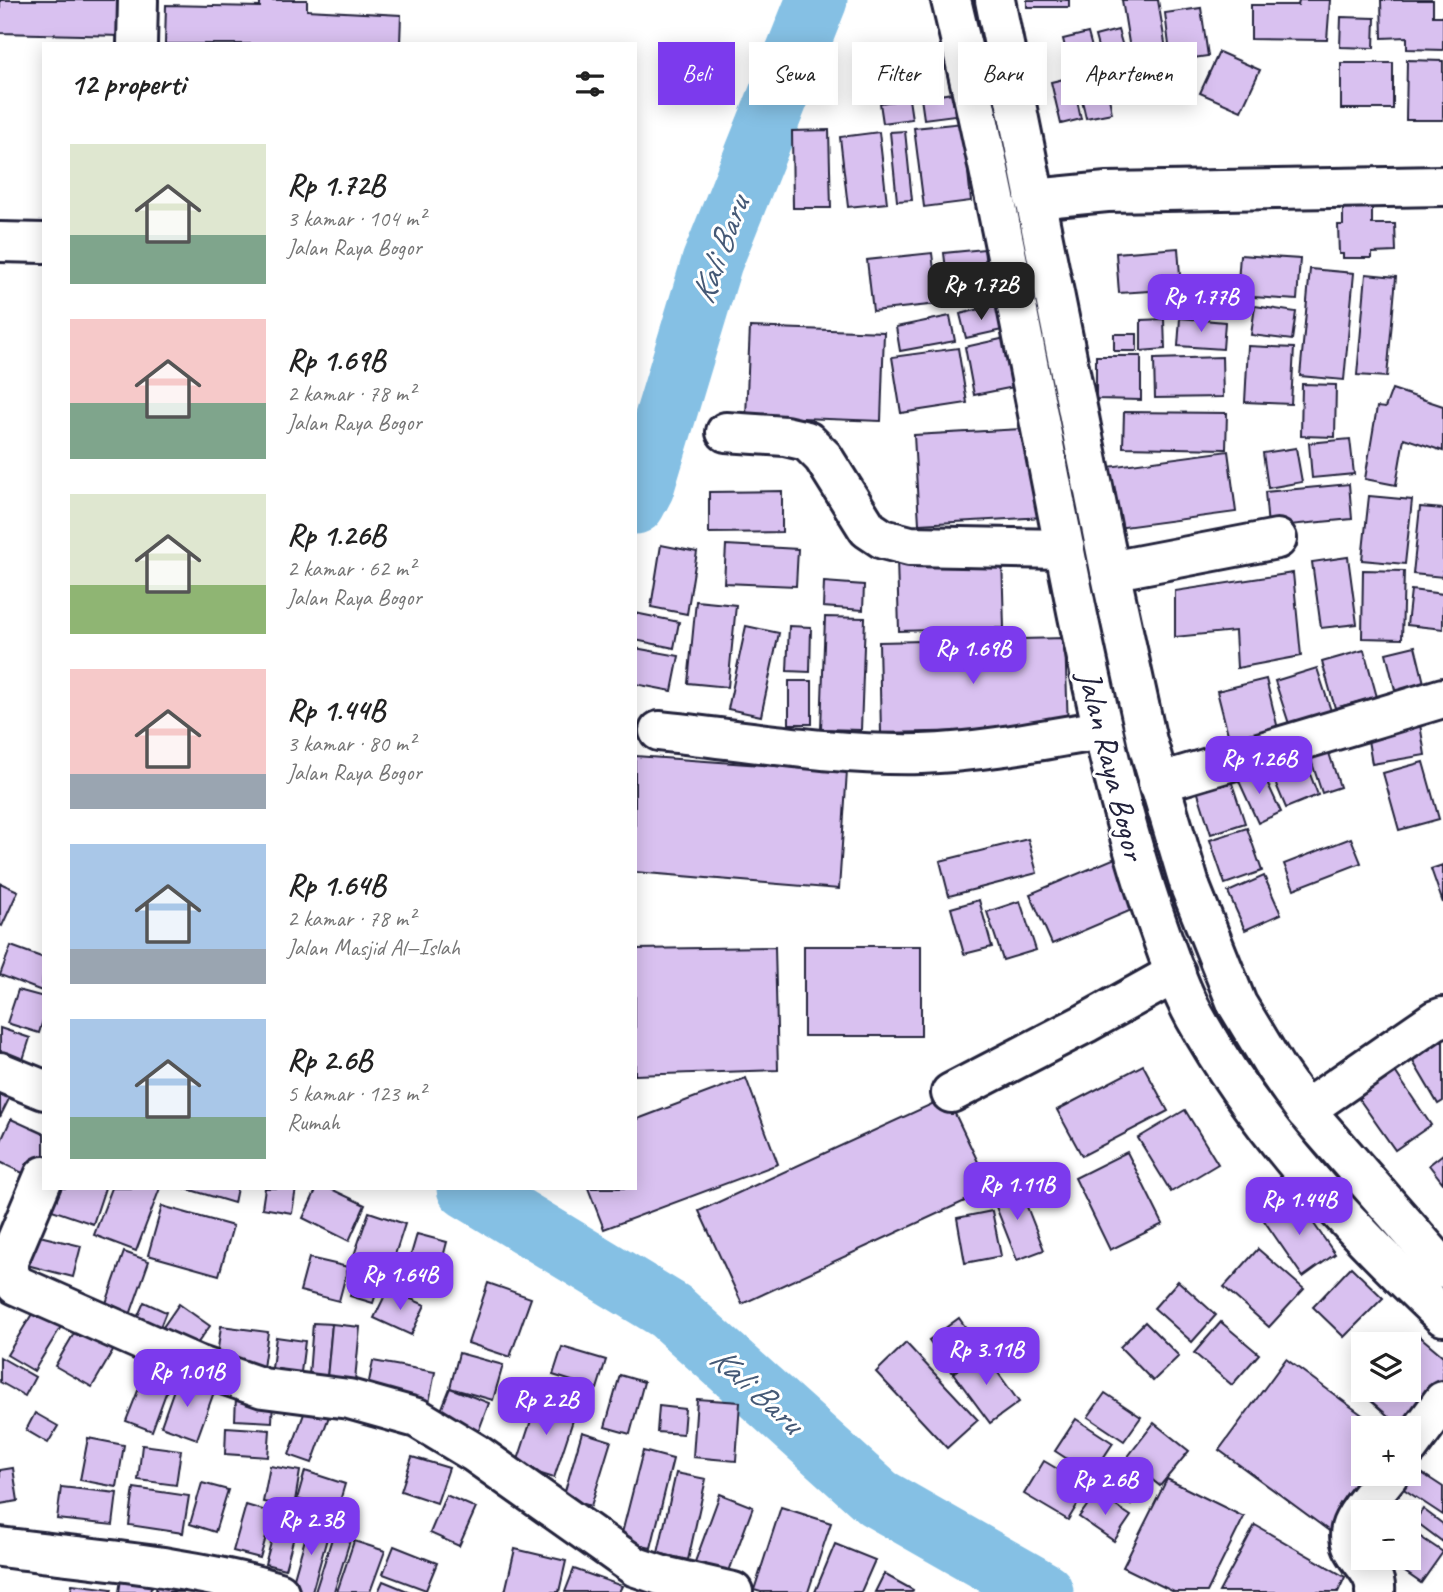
<!DOCTYPE html>
<html lang="id">
<head>
<meta charset="utf-8">
<style>
  :root { --surface:#fff; --page:#f6f6f6; --text:#222; --muted:#767676; --accent:#7c3aed }
  body { margin:0; font-family:Caveat,sans-serif; background:var(--page); color:var(--text); height:100vh; display:flex; flex-direction:column; font-size:26px; white-space:nowrap }
  * { box-sizing:border-box; margin:0 }
  p { font-size:23px; color:var(--muted) }
  .icon { flex:none; width:38px; height:38px; fill:none; stroke:currentColor; stroke-width:2; stroke-linecap:round; stroke-linejoin:round }
  .map { position:relative; flex:1; overflow:hidden }
  .panel { position:absolute; left:42px; top:42px; width:595px; height:1148px; display:flex; flex-direction:column; background:var(--surface); border-radius:0px; box-shadow:0 4px 18px #0003 }
  .panel>* { flex:none }
  .top-card { position:absolute; left:658px; top:42px; width:665px; height:63px; display:flex; gap:14px }
  .fabs { position:absolute; left:1351px; top:1332px; display:grid; gap:14px }
  .fabs a { display:grid; place-items:center; width:70px; height:70px; border-radius:0px; background:var(--surface); box-shadow:0 4px 18px #0003; font-size:35px }
  .price { position:absolute; translate:-50% -60px; padding:0 16px; border-radius:14px; background:var(--accent); color:#fff; font-size:23px; line-height:46px; filter:drop-shadow(0 2px 4px #0008) }
  .price::after { content:''; position:absolute; left:50%; top:42px; width:21px; height:16px; margin-left:-10px; background:inherit; clip-path:polygon(0 0,100% 0,50% 100%) }
  .price.active { background:#222; color:#fff }
  ul { padding:0; list-style:none }
  li { display:flex; align-items:center; gap:21px; height:175px; padding:0 28px }
  li span { display:grid; place-items:center; flex:none; width:196px; height:140px; border-radius:0px; color:#555 }
  li>.icon { margin-inline-start:auto }
  span .icon { width:84px; height:84px; fill:#fffc; stroke-width:1 }
  li b { font-size:30px }
  h2 { display:flex; justify-content:space-between; align-items:center; height:84px; padding:0 28px; font-size:30px }
  .pill { padding:0 24px; border-radius:0px; background:var(--surface); box-shadow:0 4px 18px #0003; font-size:24px; line-height:63px }
  .pill.active { background:var(--accent); color:#fff }
  .map>svg:first-child { display:block }
  .lines { fill:none; stroke-linecap:round; stroke-linejoin:round }
  .river { stroke:#85c0e4; stroke-width:61 }
  .building { fill:#d9c1f0; stroke:#22223b; stroke-width:2 }
  .minor-casing { stroke:#22223b; stroke-width:44 }
  .highway-casing { stroke:#22223b; stroke-width:44 }
  .minor { stroke:#fff; stroke-width:38 }
  .highway { stroke:#fff; stroke-width:38 }
  .labels { text-anchor:middle; stroke-width:6; stroke-linejoin:round; paint-order:stroke }
  .street-label { font-size:33px; fill:#22223b; stroke:#fff }
  .water-label { font-size:35px; font-style:italic; fill:#455976; stroke:#fff }
</style>
</head>
<body>
<div class="map">
<svg width="1443" height="1592" viewBox="0 0 1443 1592">
  <rect width="100%" height="100%" fill="#fff"/>
  <filter id="ink" filterUnits="userSpaceOnUse"><feTurbulence type="fractalNoise" baseFrequency=".0143" numOctaves="2"/><feDisplacementMap in="SourceGraphic" scale="14" xChannelSelector="R" yChannelSelector="G"/><feConvolveMatrix kernelMatrix="1 2 1 2 8 2 1 2 1" color-interpolation-filters="sRGB"/></filter>
  <g filter="url(#ink)">
    <g class="lines">
      <!-- river -->
      <g class="river">
        <polyline points="635,504 644,487 712,262 817,0"/>
        <polyline points="467,1188 670,1311 878,1498 1043,1592"/>
      </g>
    </g>
    <!-- building -->
    <g class="building">
      <polygon points="0,0 122,0 121,36 0,33"/>
      <polygon points="260,0 307,0 307,10 401,15 400,44 165,44 166,5 260,7"/>
      <rect x="1027" y="0" width="42" height="7"/>
      <polygon points="1122,0 1158,0 1170,74 1135,80"/>
      <polygon points="1299,0 1330,0 1327,40 1251,39 1251,5 1298,5"/>
      <polygon points="1381,0 1433,0 1433,16 1443,16 1443,50 1407,49 1407,37 1382,38"/>
      <polygon points="1201,8 1208,56 1171,61 1165,13"/>
      <polygon points="1341,17 1375,18 1374,48 1340,47"/>
      <polygon points="1118,30 1126,57 1102,62 1095,36"/>
      <polygon points="1088,33 1097,66 1071,72 1063,39"/>
      <polygon points="1219,52 1260,70 1241,111 1200,93"/>
      <polygon points="1407,60 1443,61 1443,120 1406,120"/>
      <rect x="1341" y="63" width="52" height="46"/>
      <polygon points="1104,73 1112,113 1086,118 1077,79"/>
      <polygon points="1072,77 1081,119 1061,124 1051,82"/>
      <polygon points="952,93 955,115 924,119 921,98"/>
      <polygon points="909,99 912,119 883,123 880,103"/>
      <polygon points="963,123 971,201 924,207 914,128"/>
      <polygon points="829,130 831,208 793,208 792,131"/>
      <polygon points="905,131 912,200 897,201 890,132"/>
      <polygon points="879,132 887,203 848,207 840,137"/>
      <polygon points="1343,197 1372,197 1372,224 1395,224 1396,252 1372,253 1372,258 1343,258 1343,254 1339,254 1338,225 1343,225"/>
      <polygon points="1178,248 1181,289 1119,293 1116,253"/>
      <polygon points="984,249 989,290 949,295 944,253"/>
      <polygon points="932,253 938,304 873,311 867,260"/>
      <polygon points="1240,255 1300,259 1297,300 1237,296"/>
      <polygon points="1310,269 1354,273 1344,380 1300,376"/>
      <polygon points="1366,274 1396,277 1387,377 1357,375"/>
      <polygon points="996,305 1002,330 966,338 960,314"/>
      <polygon points="1255,306 1296,312 1292,340 1251,335"/>
      <polygon points="950,316 955,341 900,351 896,327"/>
      <polygon points="1180,318 1225,322 1223,349 1178,346"/>
      <polygon points="1164,319 1165,349 1141,351 1141,320"/>
      <polygon points="750,327 884,332 881,421 746,416"/>
      <rect x="1114" y="334" width="23" height="17"/>
      <polygon points="1010,337 1019,386 974,395 965,347"/>
      <polygon points="1248,346 1294,348 1291,404 1245,402"/>
      <polygon points="958,348 967,403 901,413 892,357"/>
      <polygon points="1096,356 1141,356 1141,400 1096,399"/>
      <polygon points="1222,357 1223,397 1155,398 1154,359"/>
      <polygon points="1302,384 1336,385 1335,437 1301,436"/>
      <polygon points="1392,389 1443,406 1443,451 1404,438 1396,485 1365,479 1377,407 1385,408"/>
      <polygon points="1124,412 1227,413 1226,449 1123,447"/>
      <polygon points="1040,428 1045,517 919,524 914,435"/>
      <polygon points="1350,439 1354,474 1312,478 1309,443"/>
      <polygon points="1296,448 1302,482 1268,488 1263,453"/>
      <polygon points="1228,451 1236,512 1117,528 1108,467"/>
      <polygon points="1349,484 1352,519 1268,527 1265,492"/>
      <polygon points="782,491 782,532 709,533 709,492"/>
      <polygon points="1369,496 1412,500 1405,564 1362,560"/>
      <polygon points="1420,507 1443,509 1443,577 1413,574"/>
      <polygon points="661,545 697,552 687,614 651,607"/>
      <polygon points="726,545 798,549 796,586 724,583"/>
      <polygon points="1002,556 1004,628 899,631 897,558"/>
      <polygon points="1348,557 1357,624 1321,628 1312,562"/>
      <polygon points="1363,570 1404,571 1402,639 1362,638"/>
      <polygon points="1293,573 1301,656 1237,668 1235,631 1175,637 1175,591"/>
      <polygon points="824,582 864,585 863,610 823,607"/>
      <polygon points="1411,590 1443,594 1443,629 1407,625"/>
      <polygon points="696,601 736,605 728,687 688,683"/>
      <polygon points="635,613 679,622 674,648 635,640"/>
      <polygon points="825,617 865,618 861,730 821,729"/>
      <polygon points="746,626 779,633 761,716 728,709"/>
      <polygon points="789,626 811,627 810,672 787,671"/>
      <polygon points="1065,638 1068,729 881,733 879,642"/>
      <polygon points="1415,646 1425,687 1396,694 1386,653"/>
      <polygon points="635,648 679,656 672,691 635,684"/>
      <polygon points="1364,650 1377,697 1335,708 1322,662"/>
      <polygon points="1317,668 1334,720 1292,733 1275,681"/>
      <polygon points="1266,679 1278,729 1230,742 1217,691"/>
      <rect x="789" y="681" width="23" height="43"/>
      <polygon points="1419,718 1425,755 1372,764 1366,728"/>
      <polygon points="1328,750 1340,787 1322,793 1310,757"/>
      <polygon points="635,756 847,771 839,889 635,872"/>
      <polygon points="1303,756 1318,795 1286,808 1270,770"/>
      <polygon points="1423,762 1439,819 1399,830 1383,773"/>
      <polygon points="1261,769 1281,812 1258,823 1238,779"/>
      <polygon points="1230,777 1245,823 1211,834 1196,787"/>
      <polygon points="1247,828 1262,871 1225,884 1210,840"/>
      <polygon points="1351,838 1361,863 1294,889 1284,864"/>
      <polygon points="1028,839 1037,873 949,896 940,861"/>
      <polygon points="1120,856 1141,906 1052,944 1030,894"/>
      <polygon points="1443,865 1443,903 1431,869"/>
      <polygon points="1264,876 1281,914 1245,930 1228,892"/>
      <polygon points="0,883 18,891 2,926 0,925"/>
      <polygon points="979,900 992,947 964,954 951,908"/>
      <polygon points="1020,901 1036,950 1003,960 987,912"/>
      <polygon points="11,946 44,958 42,991 0,975"/>
      <rect x="804" y="946" width="117" height="90"/>
      <polygon points="775,947 778,1070 635,1075 635,949"/>
      <polygon points="18,990 44,997 44,1017 39,1033 7,1023"/>
      <polygon points="0,1028 30,1038 21,1066 0,1059"/>
      <polygon points="1443,1033 1443,1101 1438,1104 1408,1053"/>
      <polygon points="1143,1065 1168,1111 1082,1156 1057,1110"/>
      <polygon points="1394,1070 1431,1125 1395,1150 1357,1096"/>
      <polygon points="746,1078 778,1164 604,1229 588,1188 635,1188 635,1120"/>
      <polygon points="0,1080 15,1087 0,1117"/>
      <polygon points="947,1097 991,1189 742,1304 699,1211"/>
      <polygon points="1185,1110 1218,1164 1171,1192 1138,1138"/>
      <polygon points="11,1119 44,1134 44,1166 37,1180 0,1162 0,1143"/>
      <polygon points="1127,1152 1163,1224 1110,1250 1075,1178"/>
      <polygon points="1443,1154 1443,1183 1429,1165"/>
      <polygon points="1018,1184 1044,1250 1017,1260 991,1194"/>
      <polygon points="53,1188 105,1188 93,1224 46,1208"/>
      <polygon points="112,1188 160,1188 136,1251 94,1235"/>
      <polygon points="184,1188 237,1188 234,1203"/>
      <polygon points="265,1188 296,1188 292,1213 262,1208"/>
      <polygon points="317,1188 329,1188 365,1205 349,1241 303,1218"/>
      <polygon points="1295,1197 1335,1254 1303,1277 1263,1219"/>
      <polygon points="162,1206 233,1226 219,1275 148,1255"/>
      <polygon points="992,1211 1001,1256 965,1263 957,1218"/>
      <polygon points="369,1212 405,1224 390,1270 353,1258"/>
      <polygon points="31,1234 81,1246 73,1277 23,1264"/>
      <polygon points="417,1234 447,1242 434,1291 403,1282"/>
      <polygon points="1258,1249 1304,1289 1269,1327 1224,1287"/>
      <polygon points="124,1252 149,1261 129,1318 104,1309"/>
      <polygon points="309,1258 348,1267 339,1301 300,1291"/>
      <polygon points="1351,1267 1383,1298 1344,1337 1313,1307"/>
      <polygon points="358,1272 381,1279 373,1303 350,1296"/>
      <polygon points="1178,1281 1216,1315 1192,1342 1154,1308"/>
      <polygon points="488,1283 531,1298 510,1357 468,1343"/>
      <polygon points="388,1289 425,1305 411,1335 374,1318"/>
      <polygon points="144,1302 166,1312 156,1337 133,1327"/>
      <polygon points="179,1304 210,1326 191,1352 161,1330"/>
      <polygon points="35,1309 62,1325 34,1371 7,1355"/>
      <polygon points="83,1318 120,1339 92,1387 55,1366"/>
      <polygon points="959,1318 983,1352 953,1373 929,1340"/>
      <polygon points="1145,1322 1179,1356 1153,1381 1120,1347"/>
      <polygon points="1221,1322 1259,1354 1232,1385 1194,1353"/>
      <polygon points="313,1323 332,1324 326,1389 308,1388"/>
      <polygon points="332,1324 360,1327 354,1391 326,1389"/>
      <polygon points="221,1326 268,1332 263,1368 216,1363"/>
      <polygon points="1417,1334 1443,1356 1443,1384 1402,1428 1363,1394 1368,1390 1409,1390 1408,1344"/>
      <polygon points="276,1337 305,1341 300,1380 271,1376"/>
      <polygon points="906,1343 978,1420 947,1448 876,1372"/>
      <polygon points="562,1347 606,1360 597,1389 553,1375"/>
      <polygon points="983,1352 1019,1402 990,1423 953,1373"/>
      <polygon points="459,1353 503,1365 493,1400 450,1388"/>
      <polygon points="0,1357 35,1377 25,1396 0,1382"/>
      <polygon points="1286,1359 1380,1428 1363,1428 1363,1474 1377,1474 1332,1533 1219,1450"/>
      <polygon points="373,1361 435,1372 428,1408 366,1397"/>
      <polygon points="145,1373 170,1382 152,1431 126,1421"/>
      <polygon points="620,1375 644,1382 630,1434 605,1427"/>
      <polygon points="178,1378 214,1392 197,1439 161,1426"/>
      <polygon points="450,1388 489,1403 476,1438 436,1423"/>
      <polygon points="1105,1393 1141,1417 1124,1441 1088,1417"/>
      <polygon points="539,1396 577,1408 554,1478 516,1466"/>
      <polygon points="236,1397 273,1399 272,1422 235,1420"/>
      <polygon points="697,1399 740,1402 736,1461 693,1457"/>
      <polygon points="309,1400 332,1408 312,1463 289,1455"/>
      <polygon points="659,1406 685,1409 683,1434 657,1432"/>
      <polygon points="35,1413 58,1426 48,1443 26,1430"/>
      <polygon points="1076,1419 1113,1443 1092,1475 1055,1451"/>
      <polygon points="1154,1423 1189,1451 1160,1486 1126,1459"/>
      <polygon points="226,1427 270,1430 268,1457 225,1454"/>
      <polygon points="582,1432 611,1441 591,1506 563,1498"/>
      <polygon points="88,1438 124,1445 117,1487 80,1480"/>
      <polygon points="142,1445 181,1450 176,1485 138,1480"/>
      <polygon points="643,1451 673,1459 651,1548 620,1541"/>
      <polygon points="412,1457 449,1468 437,1503 401,1491"/>
      <polygon points="1044,1461 1088,1487 1068,1520 1024,1494"/>
      <polygon points="1114,1462 1146,1483 1131,1505 1099,1484"/>
      <polygon points="270,1466 300,1471 294,1507 263,1502"/>
      <polygon points="13,1468 18,1501 0,1504 0,1470"/>
      <polygon points="1414,1468 1443,1487 1443,1515 1402,1488"/>
      <polygon points="305,1471 345,1484 337,1511 297,1499"/>
      <polygon points="676,1473 706,1479 688,1560 658,1553"/>
      <polygon points="1167,1479 1244,1517 1207,1592 1174,1592 1123,1567"/>
      <polygon points="202,1483 228,1490 215,1532 190,1524"/>
      <polygon points="61,1487 117,1493 113,1525 57,1519"/>
      <polygon points="134,1488 189,1496 183,1533 129,1525"/>
      <polygon points="1096,1493 1131,1516 1114,1541 1079,1517"/>
      <polygon points="720,1494 753,1507 728,1574 695,1562"/>
      <polygon points="446,1495 476,1508 459,1546 430,1533"/>
      <polygon points="246,1505 273,1513 260,1558 233,1551"/>
      <polygon points="781,1507 831,1523 808,1592 761,1592 754,1590"/>
      <polygon points="1423,1509 1443,1524 1443,1542 1415,1521"/>
      <polygon points="279,1514 299,1519 285,1569 265,1564"/>
      <polygon points="311,1518 331,1524 312,1592 290,1592"/>
      <polygon points="1255,1525 1345,1577 1338,1592 1219,1592"/>
      <polygon points="335,1529 352,1534 334,1592 315,1592"/>
      <polygon points="1413,1532 1443,1552 1421,1583 1392,1563 1396,1558 1409,1558 1409,1539"/>
      <polygon points="354,1541 385,1551 370,1592 337,1592"/>
      <polygon points="835,1544 875,1560 861,1592 815,1592"/>
      <polygon points="394,1546 437,1563 426,1590 383,1574"/>
      <polygon points="515,1549 566,1561 559,1592 505,1592"/>
      <polygon points="574,1569 622,1586 619,1592 565,1592"/>
      <polygon points="884,1574 913,1590 912,1592 875,1592"/>
      <polygon points="157,1578 190,1581 190,1592 156,1592"/>
      <polygon points="121,1579 152,1583 150,1592 119,1592"/>
      <polygon points="383,1581 410,1592 378,1592"/>
      <polygon points="72,1584 112,1589 111,1592 71,1592"/>
    </g>
    <g class="lines">
      <defs>
        <g id="minor">
          <polyline points="137,44 138,0"/>
          <polyline points="1034,199 1107,192 1443,186"/>
          <polyline points="0,242 44,243"/>
          <polyline points="726,432 785,436 807,441 823,457 868,529 883,539 910,546 1065,549"/>
          <polyline points="1110,571 1277,539"/>
          <path d="M659,731C745,740 834,756 921,754C981,752 1042,740 1102,730"/>
          <polyline points="1158,783 1443,698"/>
          <polyline points="0,1072 44,1090"/>
          <polyline points="951,1093 1086,1023 1176,973"/>
          <polyline points="1305,1110 1435,1020 1443,1017"/>
          <polyline points="44,1176 8,1261 8,1272 16,1285 197,1365 263,1388 349,1399 417,1418 475,1453 636,1567 663,1576 733,1592"/>
          <polyline points="1409,1447 1443,1401"/>
          <path d="M0,1547C92,1559 189,1565 279,1592"/>
          <path d="M1375,1592C1378,1566 1344,1555 1351,1528C1354,1515 1380,1486 1389,1474"/>
        </g>
        <g id="highway">
          <path d="M951,0C1000,204 1036,410 1078,616C1100,720 1122,823 1157,923C1168,954 1179,988 1195,1017C1258,1131 1349,1227 1443,1316"/>
          <polyline points="995,0 1110,571 1147,741 1191,889 1237,1004 1275,1067 1305,1110 1443,1268"/>
        </g>
      </defs>
      <!-- minor casing -->
      <use href="#minor" class="minor-casing"/>
      <!-- highway casing -->
      <use href="#highway" class="highway-casing"/>
      <!-- minor -->
      <use href="#minor" class="minor"/>
      <!-- highway -->
      <use href="#highway" class="highway"/>
    </g>
  </g>
  <g class="labels">
    <!-- street labels -->
    <g class="street-label">
      <text transform="translate(1113 765) rotate(76)" y="12">Jalan Raya Bogor</text>
    </g>
    <!-- water labels -->
    <g class="water-label">
      <text transform="translate(719 250) rotate(-70)" y="12">Kali Baru</text>
      <text transform="translate(757 1389) rotate(42)" y="12">Kali Baru</text>
    </g>
  </g>
</svg>
<div class="fabs">
<a><svg class="icon" aria-label="layers" viewBox="0 0 24 24"><path d="M12 4l9 5-9 5-9-5zM3 14l9 5 9-5"/></svg></a>
<a>+</a>
<a>−</a>
</div>
<b class="price active" style="left:981px;top:322px">Rp 1.72B</b>
<b class="price" style="left:1201px;top:334px">Rp 1.77B</b>
<b class="price" style="left:973px;top:686px">Rp 1.69B</b>
<b class="price" style="left:1259px;top:796px">Rp 1.26B</b>
<b class="price" style="left:1017px;top:1222px">Rp 1.11B</b>
<b class="price" style="left:1299px;top:1237px">Rp 1.44B</b>
<b class="price" style="left:400px;top:1312px">Rp 1.64B</b>
<b class="price" style="left:986px;top:1387px">Rp 3.11B</b>
<b class="price" style="left:187px;top:1409px">Rp 1.01B</b>
<b class="price" style="left:546px;top:1437px">Rp 2.2B</b>
<b class="price" style="left:1105px;top:1517px">Rp 2.6B</b>
<b class="price" style="left:311px;top:1557px">Rp 2.3B</b>
<div class="top-card">
<a class="pill active">Beli</a>
<a class="pill">Sewa</a>
<a class="pill">Filter</a>
<a class="pill">Baru</a>
<a class="pill">Apartemen</a>
</div>
<section class="panel">
<h2>12 properti<svg class="icon" aria-label="filters" viewBox="0 0 24 24"><path d="M4 7h16M4 17h16"/><circle cx="9" cy="7" r="2"/><circle cx="15" cy="17" r="2"/></svg></h2>
<ul>
<li><span style="background:linear-gradient(#dfe7d0 65%,#7fa58c 0)"><svg class="icon" aria-label="home" viewBox="0 0 24 24"><path d="M3 11l9-7 9 7M6 9v11h12V9"/></svg></span><div><b>Rp 1.72B</b><p>3 kamar · 104 m²</p><p>Jalan Raya Bogor</p></div></li>
<li><span style="background:linear-gradient(#f6c9c9 60%,#7fa58c 0)"><svg class="icon" aria-label="home" viewBox="0 0 24 24"><path d="M3 11l9-7 9 7M6 9v11h12V9"/></svg></span><div><b>Rp 1.69B</b><p>2 kamar · 78 m²</p><p>Jalan Raya Bogor</p></div></li>
<li><span style="background:linear-gradient(#dfe7d0 65%,#8fb573 0)"><svg class="icon" aria-label="home" viewBox="0 0 24 24"><path d="M3 11l9-7 9 7M6 9v11h12V9"/></svg></span><div><b>Rp 1.26B</b><p>2 kamar · 62 m²</p><p>Jalan Raya Bogor</p></div></li>
<li><span style="background:linear-gradient(#f6c9c9 75%,#9aa5b1 0)"><svg class="icon" aria-label="home" viewBox="0 0 24 24"><path d="M3 11l9-7 9 7M6 9v11h12V9"/></svg></span><div><b>Rp 1.44B</b><p>3 kamar · 80 m²</p><p>Jalan Raya Bogor</p></div></li>
<li><span style="background:linear-gradient(#a9c7e8 75%,#9aa5b1 0)"><svg class="icon" aria-label="home" viewBox="0 0 24 24"><path d="M3 11l9-7 9 7M6 9v11h12V9"/></svg></span><div><b>Rp 1.64B</b><p>2 kamar · 78 m²</p><p>Jalan Masjid Al—Islah</p></div></li>
<li><span style="background:linear-gradient(#a9c7e8 70%,#7fa58c 0)"><svg class="icon" aria-label="home" viewBox="0 0 24 24"><path d="M3 11l9-7 9 7M6 9v11h12V9"/></svg></span><div><b>Rp 2.6B</b><p>5 kamar · 123 m²</p><p>Rumah</p></div></li>
</ul>
</section>
</div>
</body>
</html>
